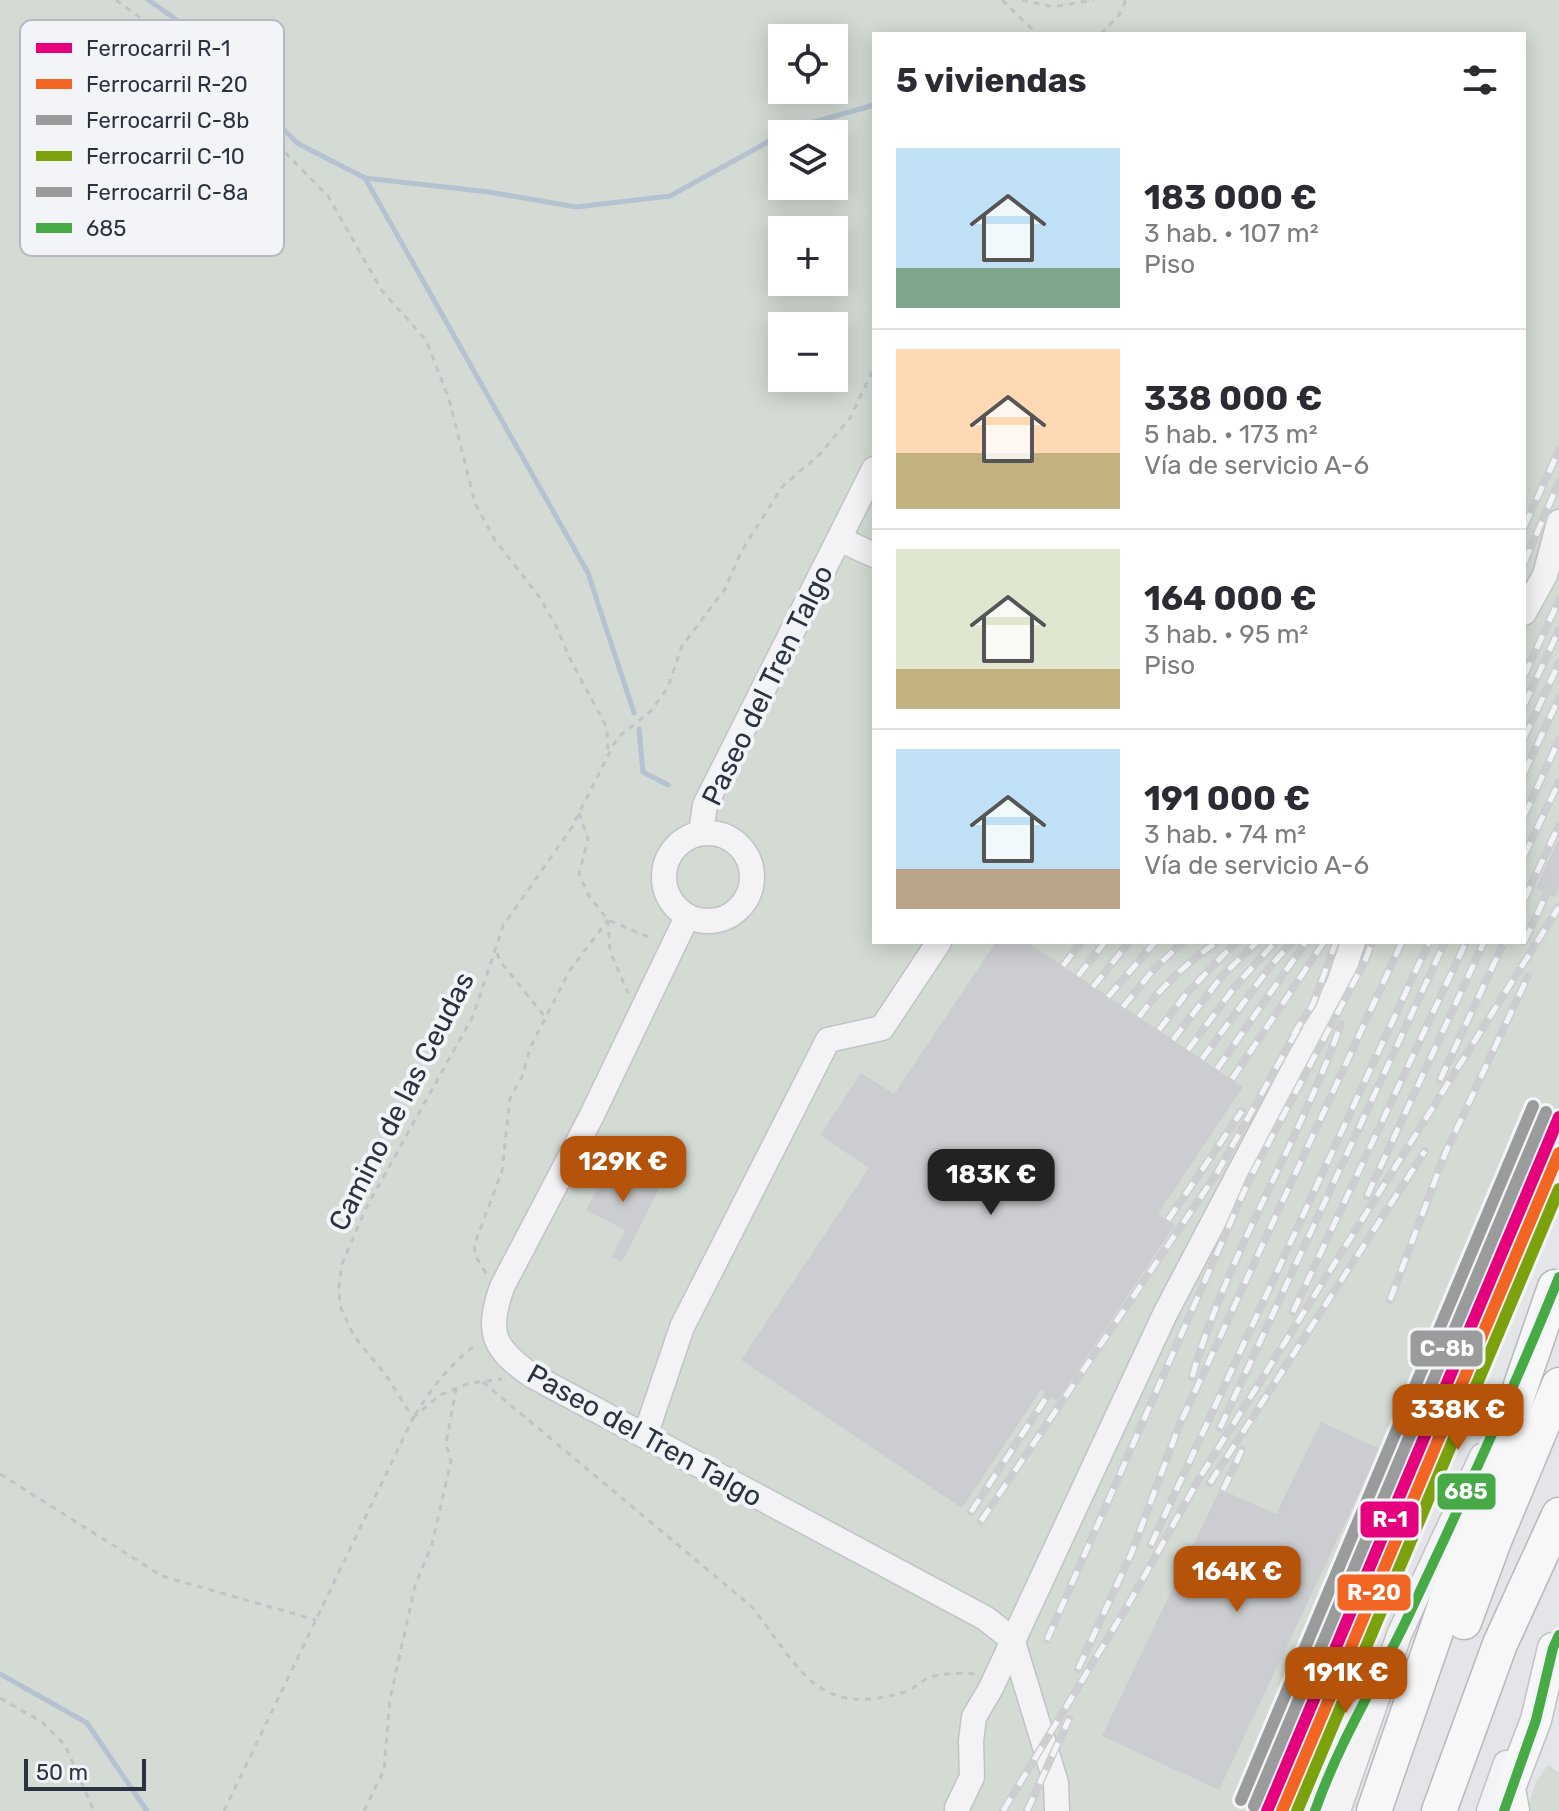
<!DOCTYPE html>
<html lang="es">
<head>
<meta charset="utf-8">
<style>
  :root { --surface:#fff; --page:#f7f7f7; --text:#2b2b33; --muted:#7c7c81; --line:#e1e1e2; --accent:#b45309 }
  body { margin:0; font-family:Rubik,sans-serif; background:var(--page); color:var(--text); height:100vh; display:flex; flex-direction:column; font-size:30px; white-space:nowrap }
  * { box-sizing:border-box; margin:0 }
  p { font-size:26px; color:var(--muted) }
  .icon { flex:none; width:44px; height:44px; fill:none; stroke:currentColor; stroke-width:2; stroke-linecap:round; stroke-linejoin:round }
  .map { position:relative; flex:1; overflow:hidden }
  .panel { position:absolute; left:872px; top:32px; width:654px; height:912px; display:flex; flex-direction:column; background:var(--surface); border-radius:0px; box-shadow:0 4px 20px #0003 }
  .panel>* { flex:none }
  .controls { position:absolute; left:768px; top:24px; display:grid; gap:16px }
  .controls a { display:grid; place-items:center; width:80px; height:80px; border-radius:0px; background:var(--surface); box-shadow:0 4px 20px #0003; font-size:40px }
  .scale { position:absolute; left:24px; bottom:20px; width:122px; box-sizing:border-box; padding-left:8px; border:4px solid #2b3340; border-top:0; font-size:22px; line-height:28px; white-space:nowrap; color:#2b3340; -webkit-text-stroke:6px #f2f4f7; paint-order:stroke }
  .price { position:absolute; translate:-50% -68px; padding:0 18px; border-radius:16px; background:var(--accent); color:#fff; font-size:26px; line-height:52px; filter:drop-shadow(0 2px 4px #0008) }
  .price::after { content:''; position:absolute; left:50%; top:48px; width:24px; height:18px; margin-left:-12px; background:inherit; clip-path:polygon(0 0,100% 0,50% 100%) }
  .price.selected { background:#222; color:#fff }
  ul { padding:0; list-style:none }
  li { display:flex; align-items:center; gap:24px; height:200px; padding:0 24px }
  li+li { border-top:2px solid var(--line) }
  li span { display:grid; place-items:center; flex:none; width:224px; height:160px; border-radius:0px; color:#555 }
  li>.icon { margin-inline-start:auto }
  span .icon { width:96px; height:96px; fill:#fffc; stroke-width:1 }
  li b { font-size:34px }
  h2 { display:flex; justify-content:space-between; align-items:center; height:96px; padding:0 24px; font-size:34px }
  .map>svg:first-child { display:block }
  .green { fill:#d4dbd4; fill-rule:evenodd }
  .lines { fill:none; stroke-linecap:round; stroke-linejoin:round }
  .stream { stroke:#b4c2d1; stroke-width:5 }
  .building { fill:#cccdd0 }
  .minor-casing { stroke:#c1c3c6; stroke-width:27 }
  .major-casing { stroke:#c0c2c5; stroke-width:33 }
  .highway-casing { stroke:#b6b8bc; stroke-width:37 }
  .path { stroke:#c1c3c6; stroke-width:3; stroke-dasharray:6 6; stroke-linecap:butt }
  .minor { stroke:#f3f3f5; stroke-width:24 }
  .major { stroke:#f7f7f7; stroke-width:30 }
  .highway { stroke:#f7f7f7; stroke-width:34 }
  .rail-casing { stroke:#ccced0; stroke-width:8 }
  .rail { stroke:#f2f4f7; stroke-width:5; stroke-dasharray:15; stroke-linecap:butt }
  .bus-1-casing { stroke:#f2f4f7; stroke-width:16 }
  .bus-1 { stroke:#47aa46; stroke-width:10 }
  .rail-1-casing { stroke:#f2f4f7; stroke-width:18 }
  .rail-2-casing { stroke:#f2f4f7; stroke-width:18 }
  .rail-3-casing { stroke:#f2f4f7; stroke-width:18 }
  .rail-4-casing { stroke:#f2f4f7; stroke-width:18 }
  .rail-5-casing { stroke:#f2f4f7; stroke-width:18 }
  .rail-1 { stroke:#e5007d; stroke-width:12 }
  .rail-2 { stroke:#f26522; stroke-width:12 }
  .rail-3 { stroke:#9a9b9b; stroke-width:12 }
  .rail-4 { stroke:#7ba20d; stroke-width:12 }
  .rail-5 { stroke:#9a9b9b; stroke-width:12 }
  .labels { text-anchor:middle; stroke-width:8; stroke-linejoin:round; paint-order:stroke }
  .street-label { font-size:28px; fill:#2b3340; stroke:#f2f4f7 }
  .key { fill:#f2f4f7; stroke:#b6bac0; stroke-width:2 }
  .key-label { font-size:22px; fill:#2b3340 }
  .line-badge { stroke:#f2f4f7; stroke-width:3 }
  .badge-label { font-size:22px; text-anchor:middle; font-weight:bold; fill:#fff }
</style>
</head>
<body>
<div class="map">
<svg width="1559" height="1811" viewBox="0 0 1559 1811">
  <rect width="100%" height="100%" fill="#e3e5e8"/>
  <!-- green -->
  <g class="green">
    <path d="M0,0H1559V1160L1298,1811H0ZM874,34H1524V942H874ZM782,38H834V90H782ZM782,134H834V186H782ZM782,230H834V282H782ZM782,326H834V378H782Z"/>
    <polygon points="1548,1765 1559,1773 1559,1811 1526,1811 1536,1782"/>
  </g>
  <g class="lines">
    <!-- stream -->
    <g class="stream">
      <polyline points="148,0 174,18 297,143 365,178 588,573 634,713"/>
      <polyline points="365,178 489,192 576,207 670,196 793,128 874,105"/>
      <polyline points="639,729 643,772 668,785"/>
      <polyline points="0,1674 87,1723 147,1811"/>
    </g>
  </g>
  <!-- building -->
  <g class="building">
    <polygon points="1559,838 1559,888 1555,897 1536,888"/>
    <polygon points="996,942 1027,942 1243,1087 1158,1214 1175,1225 1057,1401 1041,1390 962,1508 741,1360 869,1168 820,1135 861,1073 894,1094"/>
    <polygon points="611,1162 660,1187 622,1262 612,1257 625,1230 586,1210"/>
    <polygon points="1321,1422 1380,1449 1219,1790 1102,1736 1220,1489 1276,1514"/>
  </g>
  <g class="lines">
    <defs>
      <g id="minor">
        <polyline points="839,539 874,555"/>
        <polyline points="1524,613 1545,575 1559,522"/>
        <circle cx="708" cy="877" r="44"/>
        <polyline points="701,833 705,805 874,469"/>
        <path d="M687,917L591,1117L502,1287C486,1333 493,1348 531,1375L985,1618L1012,1639L1056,1783L1057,1811"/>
        <polyline points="645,1436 682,1327 828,1040 882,1028 939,942"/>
        <polyline points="957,1808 972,1777 971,1741 974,1717 991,1688 1165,1314 1339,983 1353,942"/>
        <polyline points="1315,1811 1329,1769 1360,1712"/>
        <polyline points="1338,1811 1399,1635 1482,1456"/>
        <polyline points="1489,1811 1506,1763"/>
      </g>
      <polyline id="major" points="1514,1811 1510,1788 1536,1720 1553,1648"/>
      <g id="highway">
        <polyline points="1464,1622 1494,1541 1559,1385"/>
        <polyline points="1374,1811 1555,1287"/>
        <polyline points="1439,1811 1500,1644 1559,1515"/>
      </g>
    </defs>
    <!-- minor casing -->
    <use href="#minor" class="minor-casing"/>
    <!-- major casing -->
    <use href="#major" class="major-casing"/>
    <!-- highway casing -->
    <use href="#highway" class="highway-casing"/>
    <!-- path -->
    <g class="path">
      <polyline points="116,0 138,16 252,119 328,196 382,291 426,340 449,399 475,503 495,540 540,598 556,626 569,657 607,728 608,755"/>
      <polyline points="1002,0 1037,34"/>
      <polyline points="1022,0 1053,7 1094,0"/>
      <polyline points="1101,34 1119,15 1126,0"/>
      <polyline points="579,813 588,839 579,874 589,896 608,920 653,939"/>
      <polyline points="608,920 610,951 628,993"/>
      <polyline points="497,953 500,961 545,1017"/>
      <polyline points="486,1273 476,1257 474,1246 502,1171 510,1098 522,1077 530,1048 570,970 608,920"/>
      <path d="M483,1382L751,1606C799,1665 815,1721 907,1691C916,1687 924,1678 934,1676C946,1673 965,1673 977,1674"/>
      <path d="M415,1415C432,1387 451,1363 478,1343"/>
      <polyline points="413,1418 440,1395 470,1383 502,1379"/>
      <polyline points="0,1474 162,1576 316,1620"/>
      <polyline points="0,1698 42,1722 65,1745 94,1811"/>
      <polyline points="224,1811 413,1418 388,1378 354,1336 340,1306 339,1285 342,1264 366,1208 473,1016 503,926 572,827 617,738 651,711 668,687 682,646 725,589 741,552 782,487 820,454 850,418 874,368"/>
      <polyline points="364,1811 384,1770 390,1699 415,1586 432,1544 451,1461 446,1444 456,1389"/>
    </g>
    <!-- minor -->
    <use href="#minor" class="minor"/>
    <!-- major -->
    <use href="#major" class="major"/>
    <!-- highway -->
    <use href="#highway" class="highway"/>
    <defs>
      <g id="rail">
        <polyline points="1524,527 1559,450"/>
        <polyline points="1524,563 1559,482"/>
        <polyline points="1524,676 1559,600"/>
        <polyline points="1524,705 1559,630"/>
        <polyline points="1524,738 1559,663"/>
        <polyline points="1524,773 1559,698"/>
        <polyline points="1524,816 1559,740"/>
        <polyline points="1524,856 1559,782"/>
        <polyline points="1524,900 1559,825"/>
        <polyline points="1524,942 1547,893"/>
        <polyline points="1063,966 1081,942"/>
        <polyline points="1078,976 1105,942"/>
        <polyline points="1093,987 1129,942"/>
        <polyline points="1108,997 1155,942"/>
        <polyline points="1123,1007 1154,969 1183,942"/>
        <path d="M1139,1017C1161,987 1186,963 1217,942"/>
        <polyline points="1159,1030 1186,994 1236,942"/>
        <polyline points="1293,1035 1313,1004 1336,942"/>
        <polyline points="1173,1040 1222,976 1257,942"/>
        <polyline points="1188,1050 1233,989 1275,942"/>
        <polyline points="1202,1059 1269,968 1292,942"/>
        <polyline points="1217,1069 1306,942"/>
        <polyline points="1232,1079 1324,942"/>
        <polyline points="1440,1080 1504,942"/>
        <polyline points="1367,1196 1484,942"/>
        <polyline points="1168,1220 1242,1111"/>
        <polyline points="1390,1300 1445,1154 1528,976"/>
        <polyline points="1293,1312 1466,942"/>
        <path d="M1192,1377C1228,1253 1298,1145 1341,1024"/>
        <polyline points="1220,1428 1445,942"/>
        <polyline points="1210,1483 1425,1151"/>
        <polyline points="1223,1490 1242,1450"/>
        <polyline points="971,1512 1048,1395"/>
        <polyline points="981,1521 1217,1173 1299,1027"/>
        <polyline points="1151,1545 1429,942"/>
        <polyline points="1047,1640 1250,1178 1365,961 1372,942"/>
        <polyline points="1078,1669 1132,1552 1179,1426 1402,942"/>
        <polyline points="1003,1811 1132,1598 1200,1477 1559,907"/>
        <polyline points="1027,1811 1069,1719"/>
      </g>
    </defs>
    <!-- rail casing -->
    <use href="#rail" class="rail-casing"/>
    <!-- rail -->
    <use href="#rail" class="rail"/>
    <defs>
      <g id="bus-1">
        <path d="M1315,1811C1338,1745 1374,1686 1405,1623C1459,1509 1512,1394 1559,1277"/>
        <polyline points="1504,1811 1536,1720 1553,1648 1559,1635"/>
      </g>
    </defs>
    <!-- bus-1 casing -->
    <use href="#bus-1" class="bus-1-casing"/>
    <!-- bus-1 -->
    <use href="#bus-1" class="bus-1"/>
    <defs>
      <polyline id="rail-1" points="1267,1811 1559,1117"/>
      <polyline id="rail-2" points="1282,1811 1559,1153"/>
      <polyline id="rail-3" points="1254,1806 1546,1112"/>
      <polyline id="rail-4" points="1297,1811 1559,1189"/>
      <polyline id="rail-5" points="1241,1800 1533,1106"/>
    </defs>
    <!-- rail-1 casing -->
    <use href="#rail-1" class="rail-1-casing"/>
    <!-- rail-2 casing -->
    <use href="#rail-2" class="rail-2-casing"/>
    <!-- rail-3 casing -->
    <use href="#rail-3" class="rail-3-casing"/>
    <!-- rail-4 casing -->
    <use href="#rail-4" class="rail-4-casing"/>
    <!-- rail-5 casing -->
    <use href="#rail-5" class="rail-5-casing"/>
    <!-- rail-1 -->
    <use href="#rail-1" class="rail-1"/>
    <!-- rail-2 -->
    <use href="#rail-2" class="rail-2"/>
    <!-- rail-3 -->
    <use href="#rail-3" class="rail-3"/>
    <!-- rail-4 -->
    <use href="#rail-4" class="rail-4"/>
    <!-- rail-5 -->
    <use href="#rail-5" class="rail-5"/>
  </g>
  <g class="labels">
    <!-- street labels -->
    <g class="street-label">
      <text transform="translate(767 685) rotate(-64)" y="10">Paseo del Tren Talgo</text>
      <text transform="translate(401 1101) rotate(-63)" y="10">Camino de las Ceudas</text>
      <text transform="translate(645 1435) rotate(29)" y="10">Paseo del Tren Talgo</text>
    </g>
  </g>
  <!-- legend -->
  <rect x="20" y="20" width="264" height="236" rx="12" class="key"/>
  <rect x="36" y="43" width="36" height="10" fill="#e5007d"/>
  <rect x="36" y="79" width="36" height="10" fill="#f26522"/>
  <rect x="36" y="115" width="36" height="10" fill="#9a9b9b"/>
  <rect x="36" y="151" width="36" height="10" fill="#7ba20d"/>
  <rect x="36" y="187" width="36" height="10" fill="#9a9b9b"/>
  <rect x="36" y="223" width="36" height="10" fill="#47aa46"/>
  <g class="key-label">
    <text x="86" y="56">Ferrocarril R-1</text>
    <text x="86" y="92">Ferrocarril R-20</text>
    <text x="86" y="128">Ferrocarril C-8b</text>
    <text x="86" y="164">Ferrocarril C-10</text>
    <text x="86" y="200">Ferrocarril C-8a</text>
    <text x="86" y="236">685</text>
  </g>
  <g class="line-badge">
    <rect x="1409" y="1329" width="75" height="39" rx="8" fill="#9a9b9b"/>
    <rect x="1436" y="1472" width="61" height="39" rx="8" fill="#47aa46"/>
    <rect x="1359" y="1500" width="61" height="39" rx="8" fill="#e5007d"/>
    <rect x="1336" y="1573" width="76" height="39" rx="8" fill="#f26522"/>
  </g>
  <g class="badge-label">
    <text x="1447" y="1356">C-8b</text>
    <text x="1466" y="1499">685</text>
    <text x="1390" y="1527">R-1</text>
    <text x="1374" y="1600">R-20</text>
  </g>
</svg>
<div class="controls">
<a><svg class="icon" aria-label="locate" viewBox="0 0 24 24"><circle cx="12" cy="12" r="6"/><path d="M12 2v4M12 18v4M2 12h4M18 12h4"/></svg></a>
<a><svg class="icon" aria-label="layers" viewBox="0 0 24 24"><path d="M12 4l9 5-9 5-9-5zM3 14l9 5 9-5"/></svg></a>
<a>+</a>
<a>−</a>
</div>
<div class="scale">50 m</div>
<b class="price" style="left:623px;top:1204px">129K €</b>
<b class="price selected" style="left:991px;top:1217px">183K €</b>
<b class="price" style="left:1458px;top:1452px">338K €</b>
<b class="price" style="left:1237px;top:1614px">164K €</b>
<b class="price" style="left:1346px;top:1715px">191K €</b>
<section class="panel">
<h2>5 viviendas<svg class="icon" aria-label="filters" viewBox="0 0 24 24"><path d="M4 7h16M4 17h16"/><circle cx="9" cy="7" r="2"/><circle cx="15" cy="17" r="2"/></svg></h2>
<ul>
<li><span style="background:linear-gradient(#bfe0f5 75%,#7fa58c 0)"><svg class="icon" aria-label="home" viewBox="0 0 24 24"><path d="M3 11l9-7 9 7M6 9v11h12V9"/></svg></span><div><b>183 000 €</b><p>3 hab. · 107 m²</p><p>Piso</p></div></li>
<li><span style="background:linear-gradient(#ffd9b3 65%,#c2b280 0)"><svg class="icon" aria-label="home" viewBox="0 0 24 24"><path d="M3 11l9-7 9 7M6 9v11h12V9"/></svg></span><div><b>338 000 €</b><p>5 hab. · 173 m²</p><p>Vía de servicio A-6</p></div></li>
<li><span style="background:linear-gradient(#dfe7d0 75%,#c2b280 0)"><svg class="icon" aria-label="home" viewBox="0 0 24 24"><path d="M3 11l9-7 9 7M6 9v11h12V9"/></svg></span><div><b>164 000 €</b><p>3 hab. · 95 m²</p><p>Piso</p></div></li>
<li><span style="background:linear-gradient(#bfe0f5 75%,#b9a48a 0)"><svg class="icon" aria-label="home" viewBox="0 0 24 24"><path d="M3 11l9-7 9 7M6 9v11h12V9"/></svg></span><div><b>191 000 €</b><p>3 hab. · 74 m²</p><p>Vía de servicio A-6</p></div></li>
</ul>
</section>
</div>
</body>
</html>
